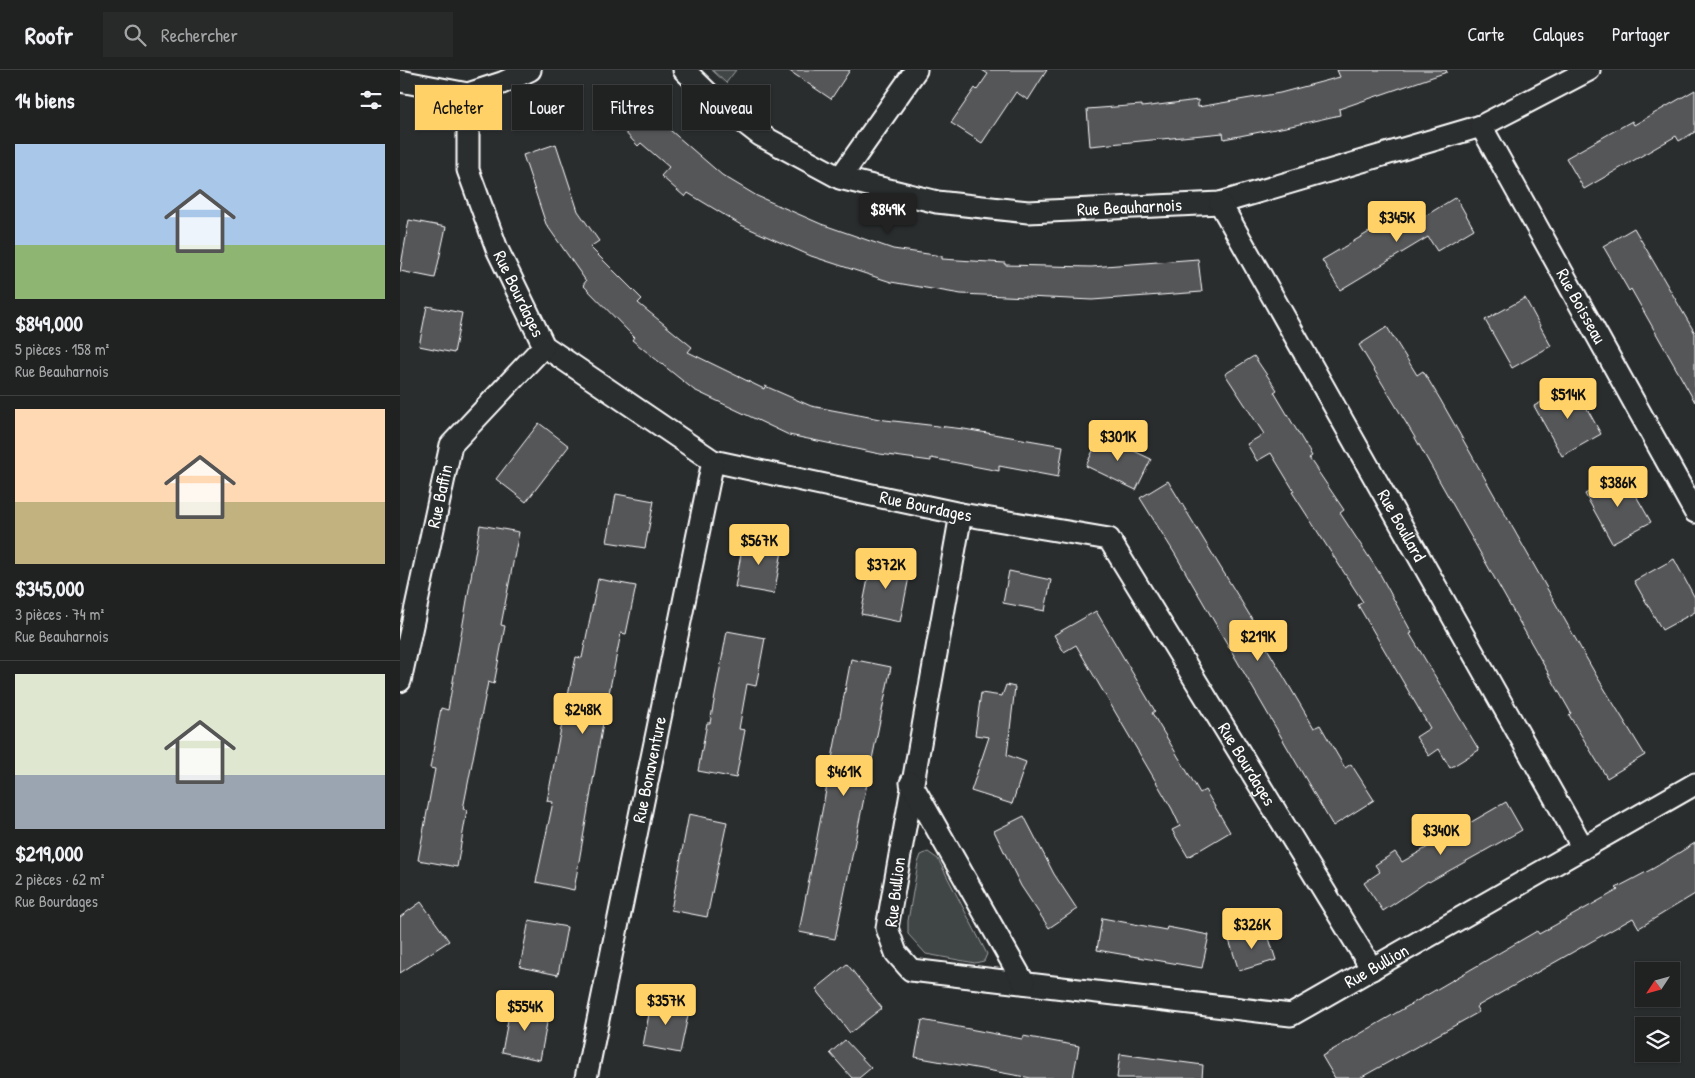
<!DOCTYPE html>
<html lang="fr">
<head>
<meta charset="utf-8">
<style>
  :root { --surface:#202222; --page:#282a2a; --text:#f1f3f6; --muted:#a2a4a5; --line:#3d3f40; --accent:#ffd166 }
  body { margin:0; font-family:"Patrick Hand",sans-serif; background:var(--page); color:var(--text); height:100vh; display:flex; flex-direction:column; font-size:19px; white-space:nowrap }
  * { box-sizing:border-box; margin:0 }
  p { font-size:16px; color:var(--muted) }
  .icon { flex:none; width:28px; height:28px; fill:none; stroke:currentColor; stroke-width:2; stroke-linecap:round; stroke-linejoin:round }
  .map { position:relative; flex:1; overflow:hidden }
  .details { display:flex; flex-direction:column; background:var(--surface); width:400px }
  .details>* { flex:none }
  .guide { position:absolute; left:15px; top:15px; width:475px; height:45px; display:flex; gap:10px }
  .needle { width:32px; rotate:234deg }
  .fabs { position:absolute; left:1235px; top:892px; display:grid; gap:10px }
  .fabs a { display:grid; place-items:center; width:45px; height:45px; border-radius:0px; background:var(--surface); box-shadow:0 1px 4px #0004,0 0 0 1px var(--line); font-size:25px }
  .price { position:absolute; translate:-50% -42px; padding:0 11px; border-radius:5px; background:var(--accent); color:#111; font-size:16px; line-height:32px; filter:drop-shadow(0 1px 2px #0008) }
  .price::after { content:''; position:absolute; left:50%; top:30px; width:15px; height:11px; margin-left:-8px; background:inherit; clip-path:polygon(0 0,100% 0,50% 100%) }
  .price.current { background:#222; color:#fff }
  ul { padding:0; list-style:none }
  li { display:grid; align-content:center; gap:10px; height:265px; padding:0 15px }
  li+li { border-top:1px solid var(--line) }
  li span { display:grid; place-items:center; height:155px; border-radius:0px; color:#555 }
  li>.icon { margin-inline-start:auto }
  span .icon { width:90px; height:90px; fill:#fffc; stroke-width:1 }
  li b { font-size:21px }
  h2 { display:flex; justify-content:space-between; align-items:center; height:60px; padding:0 15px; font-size:21px }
  .tag { padding:0 18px; border-radius:0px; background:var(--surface); box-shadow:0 1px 4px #0004,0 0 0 1px var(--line); font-size:18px; line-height:45px }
  .tag.current { background:var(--accent); color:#111 }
  header { display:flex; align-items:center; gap:30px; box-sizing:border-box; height:70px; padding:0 25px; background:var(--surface); border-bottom:1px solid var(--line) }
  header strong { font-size:24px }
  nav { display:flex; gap:28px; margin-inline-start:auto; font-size:18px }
  .search { width:350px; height:45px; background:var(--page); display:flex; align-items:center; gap:12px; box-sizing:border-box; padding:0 18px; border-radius:0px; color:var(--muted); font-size:19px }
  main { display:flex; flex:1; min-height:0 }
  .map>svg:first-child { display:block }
  .green { fill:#414445; stroke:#a0a2a2 }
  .building { fill:#555758; stroke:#fff }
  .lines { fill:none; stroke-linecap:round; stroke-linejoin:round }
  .street-casing { stroke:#fff; stroke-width:25 }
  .street { stroke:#2a2d2e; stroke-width:21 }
  .labels { text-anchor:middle; stroke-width:4; stroke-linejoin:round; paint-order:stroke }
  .street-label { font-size:18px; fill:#fff; stroke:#2a2d2e }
</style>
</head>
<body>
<header>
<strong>Roofr</strong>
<div class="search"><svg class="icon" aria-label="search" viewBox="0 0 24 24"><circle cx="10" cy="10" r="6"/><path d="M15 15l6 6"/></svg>Rechercher</div>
<nav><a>Carte</a><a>Calques</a><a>Partager</a></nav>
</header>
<main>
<section class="details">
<h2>14 biens<svg class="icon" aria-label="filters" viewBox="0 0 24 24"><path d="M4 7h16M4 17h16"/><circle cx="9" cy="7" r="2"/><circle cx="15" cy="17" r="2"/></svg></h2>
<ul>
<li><span style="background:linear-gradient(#a9c7e8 65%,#8fb573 0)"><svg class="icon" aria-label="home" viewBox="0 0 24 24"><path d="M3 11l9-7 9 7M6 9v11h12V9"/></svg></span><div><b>$849,000</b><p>5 pièces · 158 m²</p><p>Rue Beauharnois</p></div></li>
<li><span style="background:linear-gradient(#ffd9b3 60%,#c2b280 0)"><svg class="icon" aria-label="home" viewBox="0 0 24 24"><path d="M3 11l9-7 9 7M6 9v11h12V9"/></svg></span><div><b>$345,000</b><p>3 pièces · 74 m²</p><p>Rue Beauharnois</p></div></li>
<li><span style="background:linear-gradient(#dfe7d0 65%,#9aa5b1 0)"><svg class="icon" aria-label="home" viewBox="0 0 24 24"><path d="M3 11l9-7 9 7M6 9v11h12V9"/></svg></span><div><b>$219,000</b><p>2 pièces · 62 m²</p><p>Rue Bourdages</p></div></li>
</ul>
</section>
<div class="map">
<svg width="1295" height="1008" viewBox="0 0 1295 1008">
  <rect width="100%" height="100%" fill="#2a2d2e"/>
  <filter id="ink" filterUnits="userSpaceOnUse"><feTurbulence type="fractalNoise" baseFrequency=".02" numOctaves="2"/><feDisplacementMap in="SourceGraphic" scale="10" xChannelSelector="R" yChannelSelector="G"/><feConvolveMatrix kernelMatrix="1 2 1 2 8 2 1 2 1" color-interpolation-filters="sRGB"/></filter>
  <g filter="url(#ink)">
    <!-- green -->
    <g class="green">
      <polygon points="312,0 336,0 326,13"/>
      <polygon points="528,782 538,789 587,884 584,891 575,893 526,884 508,864 508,851 518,793 521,785"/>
    </g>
    <!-- building -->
    <g class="building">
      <polygon points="388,0 450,0 431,29"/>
      <polygon points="582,0 647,0 628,30 616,22 582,73 551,53 575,18 577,20 588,4"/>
      <polygon points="937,0 1046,0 1047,2 939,39 940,45 891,56 824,69 823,63 690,76 687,39 742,35 742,37 798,30 798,37 880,23 940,7"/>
      <polygon points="227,15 270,60 322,105 357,126 421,154 493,179 542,186 542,189 605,193 605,195 691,197 798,189 802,222 692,230 561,224 491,212 411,186 341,155 288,123 285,127 261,106 269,97 241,73 238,76 203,39"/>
      <polygon points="1295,20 1295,62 1279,71 1276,66 1184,119 1166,88 1232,51 1234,55"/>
      <polygon points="156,74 178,141 199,171 190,177 242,229 238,233 292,277 288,282 364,319 365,316 411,336 485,350 564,359 663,376 658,407 599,396 599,401 531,388 531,391 480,384 389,365 294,320 232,270 234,267 183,215 186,211 146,154 123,85"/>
      <polygon points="1056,127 1074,159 1037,181 1028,167 940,220 922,190 986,152 994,165"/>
      <polygon points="9,150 46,157 35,208 0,201"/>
      <polygon points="1234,158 1295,263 1295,332 1231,219 1229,221 1203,176"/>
      <polygon points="1125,228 1151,276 1112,298 1085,250"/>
      <polygon points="27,236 62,243 54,283 19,276"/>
      <polygon points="987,257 1017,305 1023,301 1040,329 1196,605 1245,685 1207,708 1169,645 1171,643 1014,366 959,275"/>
      <polygon points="854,286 877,320 874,322 912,386 909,388 944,440 940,443 980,504 1012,563 1010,564 1079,680 1050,698 1039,679 1029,686 1016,667 1030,658 958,535 963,532 892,422 894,421 871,383 857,391 847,374 864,364 825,304"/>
      <polygon points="1174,315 1201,364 1162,386 1134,336"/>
      <polygon points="139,353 169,376 126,432 96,409"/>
      <polygon points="700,365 751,389 736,420 686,396"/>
      <polygon points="1223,403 1251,452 1212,473 1185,424"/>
      <polygon points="768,411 866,572 864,573 914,658 920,655 945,698 951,694 974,730 933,756 775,484 740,428"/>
      <polygon points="216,424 254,431 245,478 207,472"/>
      <polygon points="80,455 119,462 101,555 105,556 94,614 88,612 63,739 67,740 57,797 18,790 35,699 30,698 41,638 48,640"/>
      <polygon points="344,468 383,476 374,524 335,517"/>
      <polygon points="472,489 511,497 500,552 461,544"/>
      <polygon points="1274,489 1295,528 1295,542 1262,560 1234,511"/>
      <polygon points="609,501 651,510 645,541 603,533"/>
      <polygon points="198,509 236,516 226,564 221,563 203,653 174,820 136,812 153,732 147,731 158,673 176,587 182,588"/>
      <polygon points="696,541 755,641 752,643 800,723 805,720 830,762 788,787 772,760 780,756 772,739 687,594 676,575 664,582 654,565"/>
      <polygon points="327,561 365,568 356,616 347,614 339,659 345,660 336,708 298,701 307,653 310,653"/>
      <polygon points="451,589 491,597 435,869 399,862"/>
      <polygon points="606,615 615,617 607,685 626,692 612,734 571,721 589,667 575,665 581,623 602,626"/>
      <polygon points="1106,732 1122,760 1029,812 1028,811 983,841 964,813 980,802 975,795 995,782 1002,792"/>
      <polygon points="289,744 327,752 307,847 271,840"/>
      <polygon points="624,746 654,804 677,839 649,858 621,816 594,761"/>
      <polygon points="1295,773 1295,824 1239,858 1233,848 1076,937 1079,942 960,1008 935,1008 922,986 1137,861 1139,864 1218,820 1216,818 1254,798"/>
      <polygon points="21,832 49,871 0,903 0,847"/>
      <polygon points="702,848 766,860 767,857 809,865 802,898 697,880"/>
      <polygon points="129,850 167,857 158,905 120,897"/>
      <polygon points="866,859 876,890 839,901 829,870"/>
      <polygon points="447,894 482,938 450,963 416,919"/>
      <polygon points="252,928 290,936 280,983 243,976"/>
      <polygon points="111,934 149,942 140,990 102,982"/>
      <polygon points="522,950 622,969 623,966 679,976 673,1008 631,1008 515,987"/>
      <polygon points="445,970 471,998 459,1008 452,1008 430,983"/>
      <polygon points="720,984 803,995 802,1008 717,1008"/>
    </g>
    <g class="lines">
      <defs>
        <g id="street">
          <path id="s1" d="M284,0L314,29L360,65L440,108L537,132L628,142L820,133L1081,56L1189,0"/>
          <polyline points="0,11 68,24 102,13 130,0"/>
          <path id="s2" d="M68,24V100L97,179L144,276L313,391L561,444L709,469L972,899"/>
          <path id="s3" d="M1081,56L1295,442"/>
          <polyline points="440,108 516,0"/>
          <path id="s4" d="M820,133L1183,778"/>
          <path id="s5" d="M561,444L487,858L496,883L511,900L891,945L1295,714"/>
          <path id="s6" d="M0,611L51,375L144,276"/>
          <polyline points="511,713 624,913"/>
          <path id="s7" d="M186,1008L313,391"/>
        </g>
      </defs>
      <!-- street casing -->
      <use href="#street" class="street-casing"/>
      <!-- street -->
      <use href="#street" class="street"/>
    </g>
  </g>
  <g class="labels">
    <!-- street labels -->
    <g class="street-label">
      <text dy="6" stroke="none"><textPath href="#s1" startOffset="484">Rue Beauharnois</textPath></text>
      <text dy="6" stroke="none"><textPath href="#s2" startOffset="210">Rue Bourdages</textPath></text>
      <text dy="6" stroke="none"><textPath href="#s3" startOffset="206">Rue Boisseau</textPath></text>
      <text dy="6" stroke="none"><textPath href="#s6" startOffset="189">Rue Baffin</textPath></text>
      <text dy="6" stroke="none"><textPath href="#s2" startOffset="690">Rue Bourdages</textPath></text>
      <text dy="6" stroke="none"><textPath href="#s4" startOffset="370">Rue Boullard</textPath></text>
      <text dy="6" stroke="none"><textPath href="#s2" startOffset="1140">Rue Bourdages</textPath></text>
      <text dy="6" stroke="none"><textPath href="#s7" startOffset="315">Rue Bonaventure</textPath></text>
      <text transform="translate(495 822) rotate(-83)" y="6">Rue Bullion</text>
      <text dy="6" stroke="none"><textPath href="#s5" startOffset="951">Rue Bullion</textPath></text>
    </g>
  </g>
</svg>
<div class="fabs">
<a><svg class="needle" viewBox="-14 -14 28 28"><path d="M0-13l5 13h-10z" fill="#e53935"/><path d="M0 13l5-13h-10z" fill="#a2a4a5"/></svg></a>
<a><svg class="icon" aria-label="layers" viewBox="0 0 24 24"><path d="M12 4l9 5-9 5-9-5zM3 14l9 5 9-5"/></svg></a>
</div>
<b class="price current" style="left:488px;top:165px">$849K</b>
<b class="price" style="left:997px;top:173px">$345K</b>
<b class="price" style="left:1168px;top:350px">$514K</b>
<b class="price" style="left:718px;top:392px">$301K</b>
<b class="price" style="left:1218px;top:438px">$386K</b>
<b class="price" style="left:359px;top:496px">$567K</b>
<b class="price" style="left:486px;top:520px">$372K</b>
<b class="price" style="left:858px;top:592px">$219K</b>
<b class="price" style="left:183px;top:665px">$248K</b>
<b class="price" style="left:444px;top:727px">$461K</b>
<b class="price" style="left:1041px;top:786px">$340K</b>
<b class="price" style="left:852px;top:880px">$326K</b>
<b class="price" style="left:266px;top:956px">$357K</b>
<b class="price" style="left:125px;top:962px">$554K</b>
<div class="guide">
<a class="tag current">Acheter</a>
<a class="tag">Louer</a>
<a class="tag">Filtres</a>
<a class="tag">Nouveau</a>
</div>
</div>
</main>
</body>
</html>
